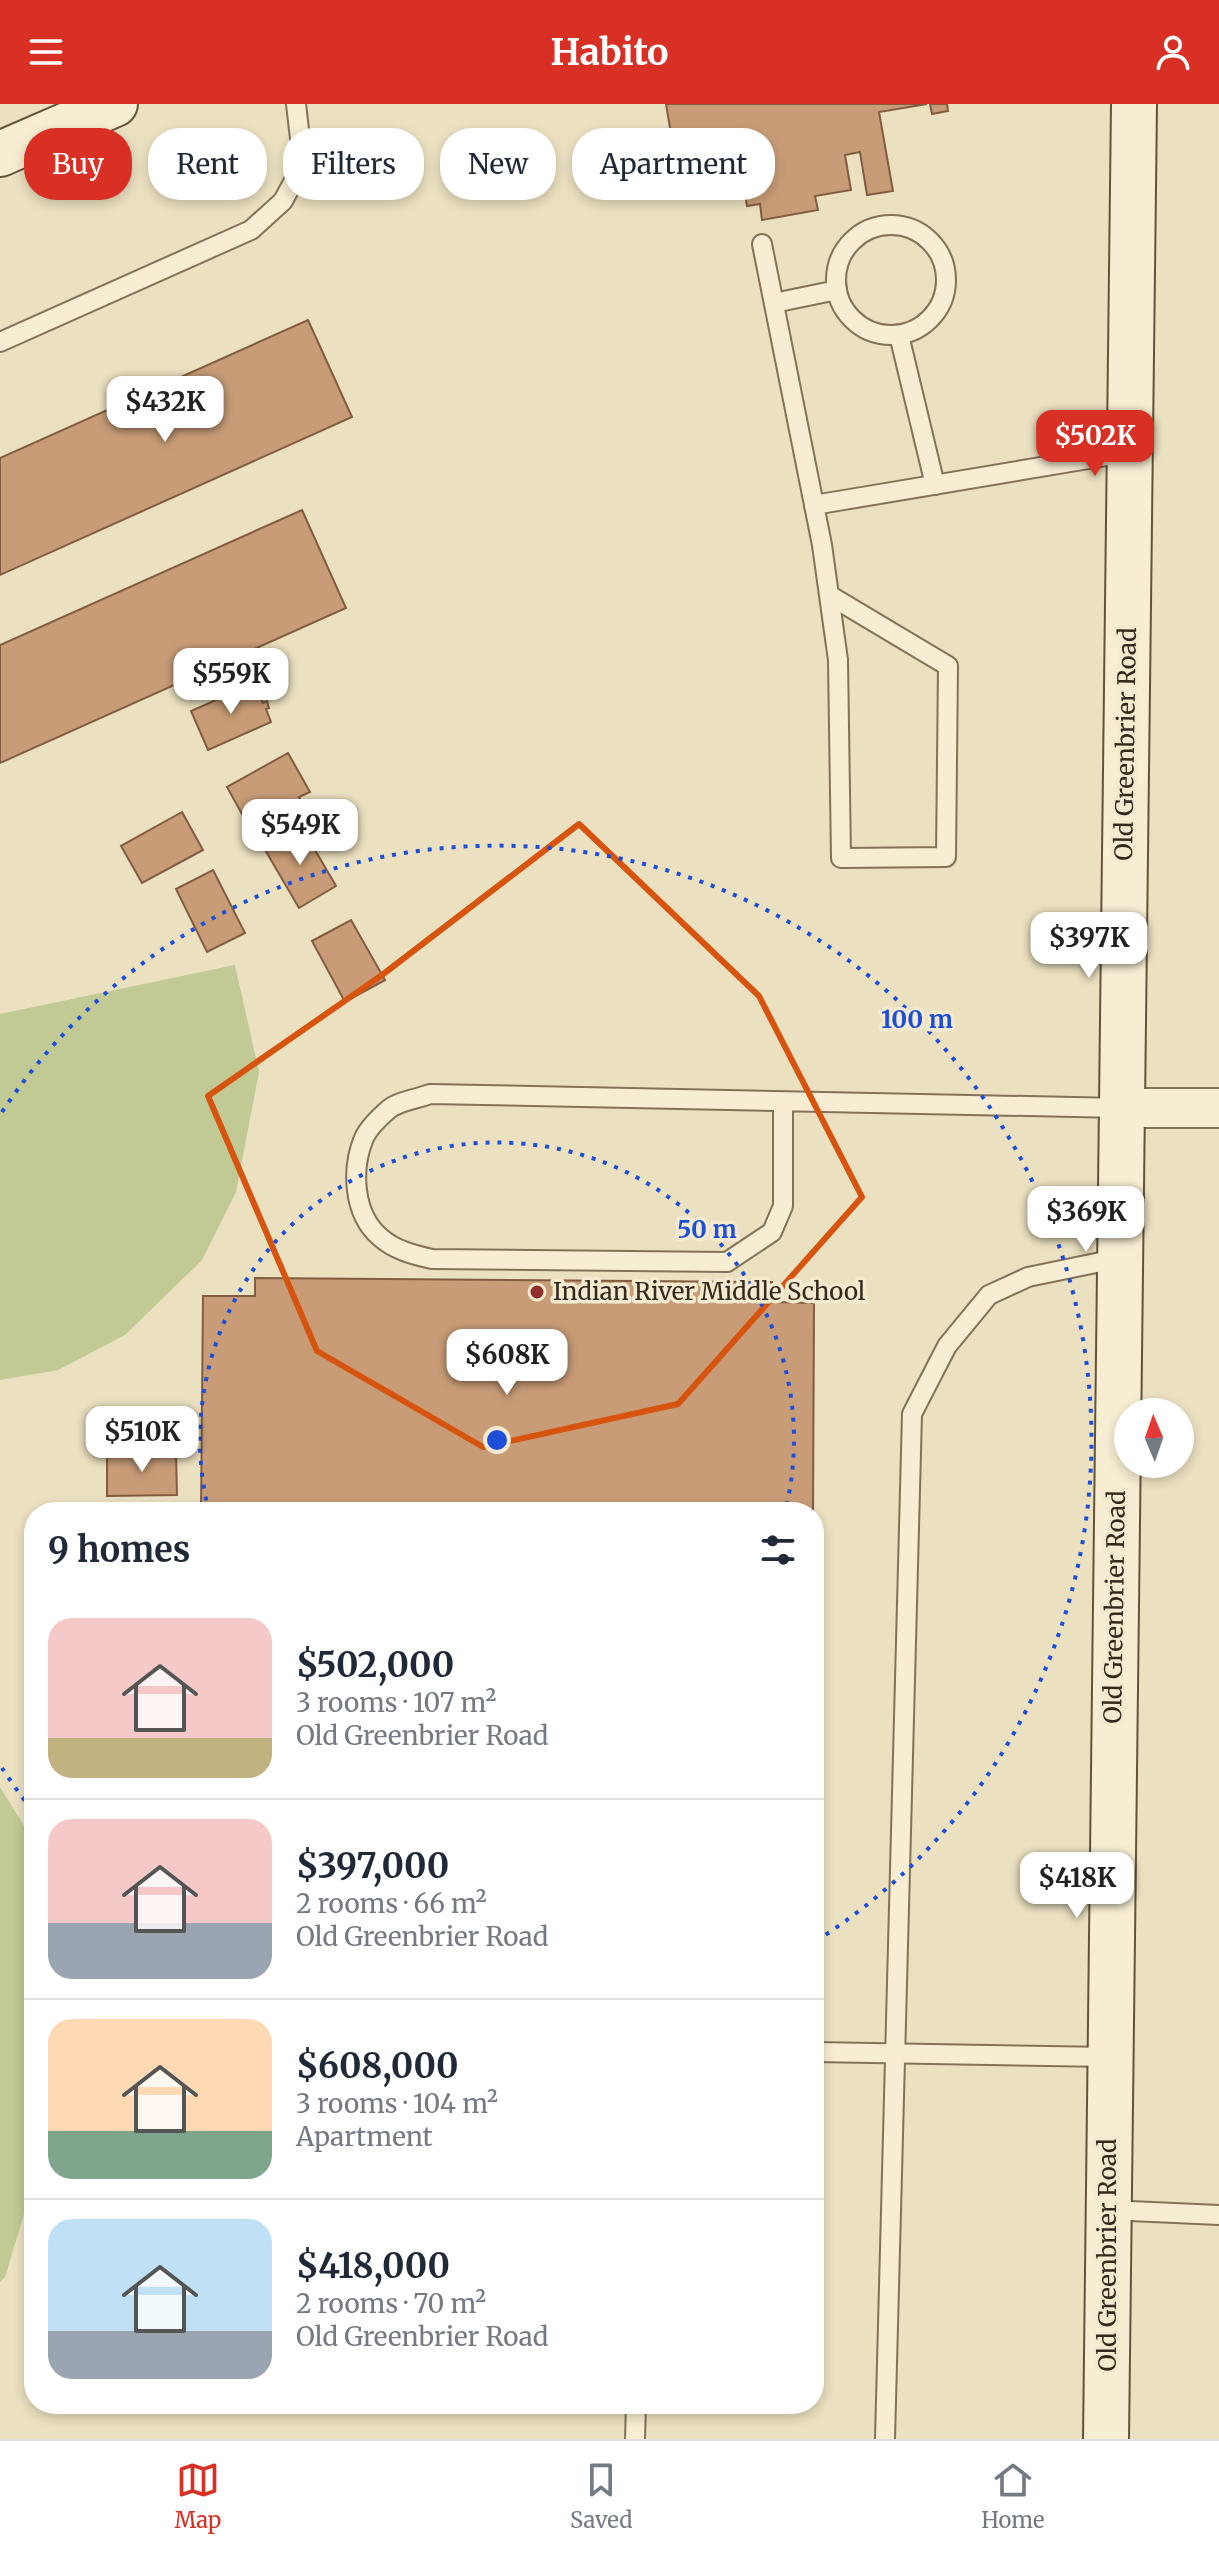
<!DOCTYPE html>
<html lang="en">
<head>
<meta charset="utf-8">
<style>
  :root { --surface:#fff; --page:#f2f2f3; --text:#1f2937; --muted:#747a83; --line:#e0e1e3; --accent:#d93025 }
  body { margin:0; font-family:Merriweather,serif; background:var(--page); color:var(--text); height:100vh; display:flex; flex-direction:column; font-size:30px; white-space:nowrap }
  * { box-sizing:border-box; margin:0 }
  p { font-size:26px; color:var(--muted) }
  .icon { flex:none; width:44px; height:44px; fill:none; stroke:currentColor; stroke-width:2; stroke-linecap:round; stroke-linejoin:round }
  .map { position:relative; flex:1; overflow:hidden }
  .panel { position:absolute; left:24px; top:1398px; width:800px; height:912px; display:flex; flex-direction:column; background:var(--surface); border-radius:32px; box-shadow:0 4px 12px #0003 }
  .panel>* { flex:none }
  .guide { position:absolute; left:24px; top:24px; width:800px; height:72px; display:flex; gap:16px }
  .needle { width:52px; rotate:358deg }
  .controls { position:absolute; left:1114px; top:1294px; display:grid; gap:16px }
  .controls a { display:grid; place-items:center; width:80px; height:80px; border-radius:50%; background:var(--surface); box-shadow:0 4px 12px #0003; font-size:40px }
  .price { position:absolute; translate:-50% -68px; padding:0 18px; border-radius:16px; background:#fff; color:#222; font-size:26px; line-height:52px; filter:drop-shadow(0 2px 4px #0008) }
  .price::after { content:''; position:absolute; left:50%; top:48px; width:24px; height:18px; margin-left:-12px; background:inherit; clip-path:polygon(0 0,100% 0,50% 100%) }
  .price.selected { background:var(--accent); color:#fff }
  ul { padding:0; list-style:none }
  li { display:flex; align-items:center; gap:24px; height:200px; padding:0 24px }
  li+li { border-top:2px solid var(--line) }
  li span { display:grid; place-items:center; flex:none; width:224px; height:160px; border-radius:24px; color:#555 }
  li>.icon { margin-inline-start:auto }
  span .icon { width:96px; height:96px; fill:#fffc; stroke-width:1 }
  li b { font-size:34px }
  h2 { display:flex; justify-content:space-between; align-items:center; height:96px; padding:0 24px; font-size:34px }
  .tag { padding:0 28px; border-radius:32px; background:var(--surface); box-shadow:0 4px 12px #0003; font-size:28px; line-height:72px }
  .tag.selected { background:var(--accent); color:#fff }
  header { display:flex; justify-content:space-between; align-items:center; height:104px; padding:0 24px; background:var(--accent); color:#fff; font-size:36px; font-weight:700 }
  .menu { display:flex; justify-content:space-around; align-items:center; height:112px; border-top:2px solid var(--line); background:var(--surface); font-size:22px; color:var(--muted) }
  .menu a { display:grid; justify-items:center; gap:4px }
  .menu .selected { color:var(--accent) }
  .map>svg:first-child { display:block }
  .green { fill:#c1c994 }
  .building { fill:#c89c77; stroke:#825c40; stroke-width:2 }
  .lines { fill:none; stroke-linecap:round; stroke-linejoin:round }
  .lane-casing { stroke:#847159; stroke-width:22 }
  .street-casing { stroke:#847159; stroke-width:42 }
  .secondary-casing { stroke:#65523c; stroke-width:48 }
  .lane { stroke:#f7edd2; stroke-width:18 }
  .street { stroke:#f7edd2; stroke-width:38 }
  .secondary { stroke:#f7edd2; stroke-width:44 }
  .marked { fill:none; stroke:#d6540e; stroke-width:6; stroke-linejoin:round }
  .ring { fill:none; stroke:#1d4ed8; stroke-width:4; stroke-dasharray:4 8 }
  .poi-dot { fill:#902e2b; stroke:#f3eacf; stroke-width:3 }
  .labels { text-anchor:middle; stroke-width:7; stroke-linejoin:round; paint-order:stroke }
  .street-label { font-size:24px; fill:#34291d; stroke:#f3eacf }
  .poi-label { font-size:24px; fill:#34291d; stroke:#f3eacf; text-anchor:start }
  .centre { fill:#1d4ed8; stroke:#f3eacf; stroke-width:4 }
  .ring-label { font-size:24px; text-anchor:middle; font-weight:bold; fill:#1d4ed8; stroke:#f3eacf; stroke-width:7; stroke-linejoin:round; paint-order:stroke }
</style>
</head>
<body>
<header><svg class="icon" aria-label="menu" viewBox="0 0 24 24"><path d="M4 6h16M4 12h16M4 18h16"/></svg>Habito<svg class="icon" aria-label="person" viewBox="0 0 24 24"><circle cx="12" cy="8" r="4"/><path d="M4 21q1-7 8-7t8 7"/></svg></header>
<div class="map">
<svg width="1219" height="2335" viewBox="0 0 1219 2335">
  <rect width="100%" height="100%" fill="#ebe0c0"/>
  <!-- green -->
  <g class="green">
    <polygon points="235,861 259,968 236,1088 202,1156 125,1231 58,1266 0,1276 0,910"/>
    <polygon points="0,1683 34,1738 34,2077 5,2173 0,2178"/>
  </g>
  <!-- building -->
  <g class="building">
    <polygon points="666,0 927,0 879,8 893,87 867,91 860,48 845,51 851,86 815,92 818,106 762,116 760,100 747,102 743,79 681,89"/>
    <polygon points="930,0 947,0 948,7 932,10"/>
    <polygon points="308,216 352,313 0,471 0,354"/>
    <polygon points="302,406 346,504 0,659 0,541"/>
    <polygon points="254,579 263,599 267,597 269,604 266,605 271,618 208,646 191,607"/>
    <polygon points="288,649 310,688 299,693 303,700 290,708 285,700 248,721 227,683"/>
    <polygon points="182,708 203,746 142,779 121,742"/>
    <polygon points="301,722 336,782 299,804 264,744"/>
    <polygon points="213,766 245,829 207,848 176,785"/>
    <polygon points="351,816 385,876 345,898 312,837"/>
    <polygon points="255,1174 772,1178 772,1198 814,1199 813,1408 201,1408 203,1192 255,1192"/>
    <polygon points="107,1349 176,1349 177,1391 107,1392"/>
    <polygon points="814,1485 823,1485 822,1544 814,1543"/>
  </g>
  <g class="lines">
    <defs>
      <g id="lane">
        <circle cx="891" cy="176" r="55"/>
        <polyline points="762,140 822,441 838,556 841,754 946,753 948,562 829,491"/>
        <polyline points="774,199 837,186"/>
        <polyline points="899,231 935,381"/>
        <polyline points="0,238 251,126 283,97 303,60 296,0"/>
        <polyline points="814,401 1130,348"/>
        <path d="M783,999V1102L772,1128L727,1158L432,1155C414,1151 394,1146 380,1133C353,1110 351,1065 364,1034C368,1025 381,1012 389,1005C399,997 417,995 430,990L1121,1004"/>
        <polyline points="814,1948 1109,1953"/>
        <polyline points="1108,2106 1219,2111"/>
        <polyline points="635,2335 636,2300"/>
        <polyline points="885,2335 912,1310 947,1242 989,1191 1028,1173 1120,1154"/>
      </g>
      <polyline id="street" points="1121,1004 1219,1004"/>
      <g id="secondary">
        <polyline points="0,50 115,0"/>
        <polyline points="1106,2335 1134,0"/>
      </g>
    </defs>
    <!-- lane casing -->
    <use href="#lane" class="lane-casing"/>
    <!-- street casing -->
    <use href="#street" class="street-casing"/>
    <!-- secondary casing -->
    <use href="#secondary" class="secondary-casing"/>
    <!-- lane -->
    <use href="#lane" class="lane"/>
    <!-- street -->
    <use href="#street" class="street"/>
    <!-- secondary -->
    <use href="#secondary" class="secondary"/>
  </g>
  <!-- marked area -->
  <path class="marked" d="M579,720L759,892L862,1093L678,1300L483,1343L317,1247L208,992L382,871Z"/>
  <!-- distance rings -->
  <g class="ring">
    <path d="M209 1408A297 297 0 1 1 785 1408"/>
    <path d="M32 1706A594 594 0 0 1 2 1664M2 1008A594 594 0 1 1 816 1837"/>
  </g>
  <!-- markers -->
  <circle class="poi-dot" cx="537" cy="1188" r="8"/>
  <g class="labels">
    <!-- street labels -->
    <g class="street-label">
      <text transform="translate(1126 640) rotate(-89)" y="8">Old Greenbrier Road</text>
      <text transform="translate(1115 1503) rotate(-89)" y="8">Old Greenbrier Road</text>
      <text transform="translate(1108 2151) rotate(-90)" y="8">Old Greenbrier Road</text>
    </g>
    <!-- poi labels -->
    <g class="poi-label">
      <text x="553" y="1196">Indian River Middle School</text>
    </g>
  </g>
  <circle cx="497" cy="1336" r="12" class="centre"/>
  <g class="ring-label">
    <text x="917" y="924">100 m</text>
    <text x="707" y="1134">50 m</text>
  </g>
</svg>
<div class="controls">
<a><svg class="needle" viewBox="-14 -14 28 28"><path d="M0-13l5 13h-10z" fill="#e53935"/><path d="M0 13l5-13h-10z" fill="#747a83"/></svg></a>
</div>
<b class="price" style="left:165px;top:340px">$432K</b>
<b class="price selected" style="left:1095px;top:374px">$502K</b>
<b class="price" style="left:231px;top:612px">$559K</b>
<b class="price" style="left:300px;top:763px">$549K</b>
<b class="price" style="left:1089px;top:876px">$397K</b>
<b class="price" style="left:1086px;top:1150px">$369K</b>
<b class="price" style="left:507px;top:1293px">$608K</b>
<b class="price" style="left:142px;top:1370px">$510K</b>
<b class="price" style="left:1077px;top:1816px">$418K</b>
<div class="guide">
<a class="tag selected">Buy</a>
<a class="tag">Rent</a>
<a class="tag">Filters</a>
<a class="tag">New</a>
<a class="tag">Apartment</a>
</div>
<section class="panel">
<h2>9 homes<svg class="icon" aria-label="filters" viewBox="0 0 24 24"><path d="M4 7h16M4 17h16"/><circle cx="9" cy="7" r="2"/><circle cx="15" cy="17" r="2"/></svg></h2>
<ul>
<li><span style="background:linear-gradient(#f6c9c9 75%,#c2b280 0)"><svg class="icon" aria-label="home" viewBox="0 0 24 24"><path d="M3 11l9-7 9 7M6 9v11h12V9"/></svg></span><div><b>$502,000</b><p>3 rooms · 107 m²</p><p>Old Greenbrier Road</p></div></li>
<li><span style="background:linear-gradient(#f6c9c9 65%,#9aa5b1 0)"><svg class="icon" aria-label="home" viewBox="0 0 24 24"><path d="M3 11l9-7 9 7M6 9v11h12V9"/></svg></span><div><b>$397,000</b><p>2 rooms · 66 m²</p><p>Old Greenbrier Road</p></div></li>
<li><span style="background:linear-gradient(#ffd9b3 70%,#7fa58c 0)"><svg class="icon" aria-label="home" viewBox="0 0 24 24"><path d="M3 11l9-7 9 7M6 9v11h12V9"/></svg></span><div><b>$608,000</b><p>3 rooms · 104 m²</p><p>Apartment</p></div></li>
<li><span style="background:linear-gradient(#bfe0f5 70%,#9aa5b1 0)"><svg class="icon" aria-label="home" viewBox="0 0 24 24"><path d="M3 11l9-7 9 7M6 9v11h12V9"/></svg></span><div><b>$418,000</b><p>2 rooms · 70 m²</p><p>Old Greenbrier Road</p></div></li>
</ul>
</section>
</div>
<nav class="menu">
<a class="selected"><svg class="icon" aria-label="map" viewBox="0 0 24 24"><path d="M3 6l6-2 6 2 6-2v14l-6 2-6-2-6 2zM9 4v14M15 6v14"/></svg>Map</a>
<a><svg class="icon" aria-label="saved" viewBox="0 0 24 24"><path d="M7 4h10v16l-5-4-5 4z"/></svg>Saved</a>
<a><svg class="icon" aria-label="home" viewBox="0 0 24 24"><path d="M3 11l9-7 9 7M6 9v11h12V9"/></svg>Home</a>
</nav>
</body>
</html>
